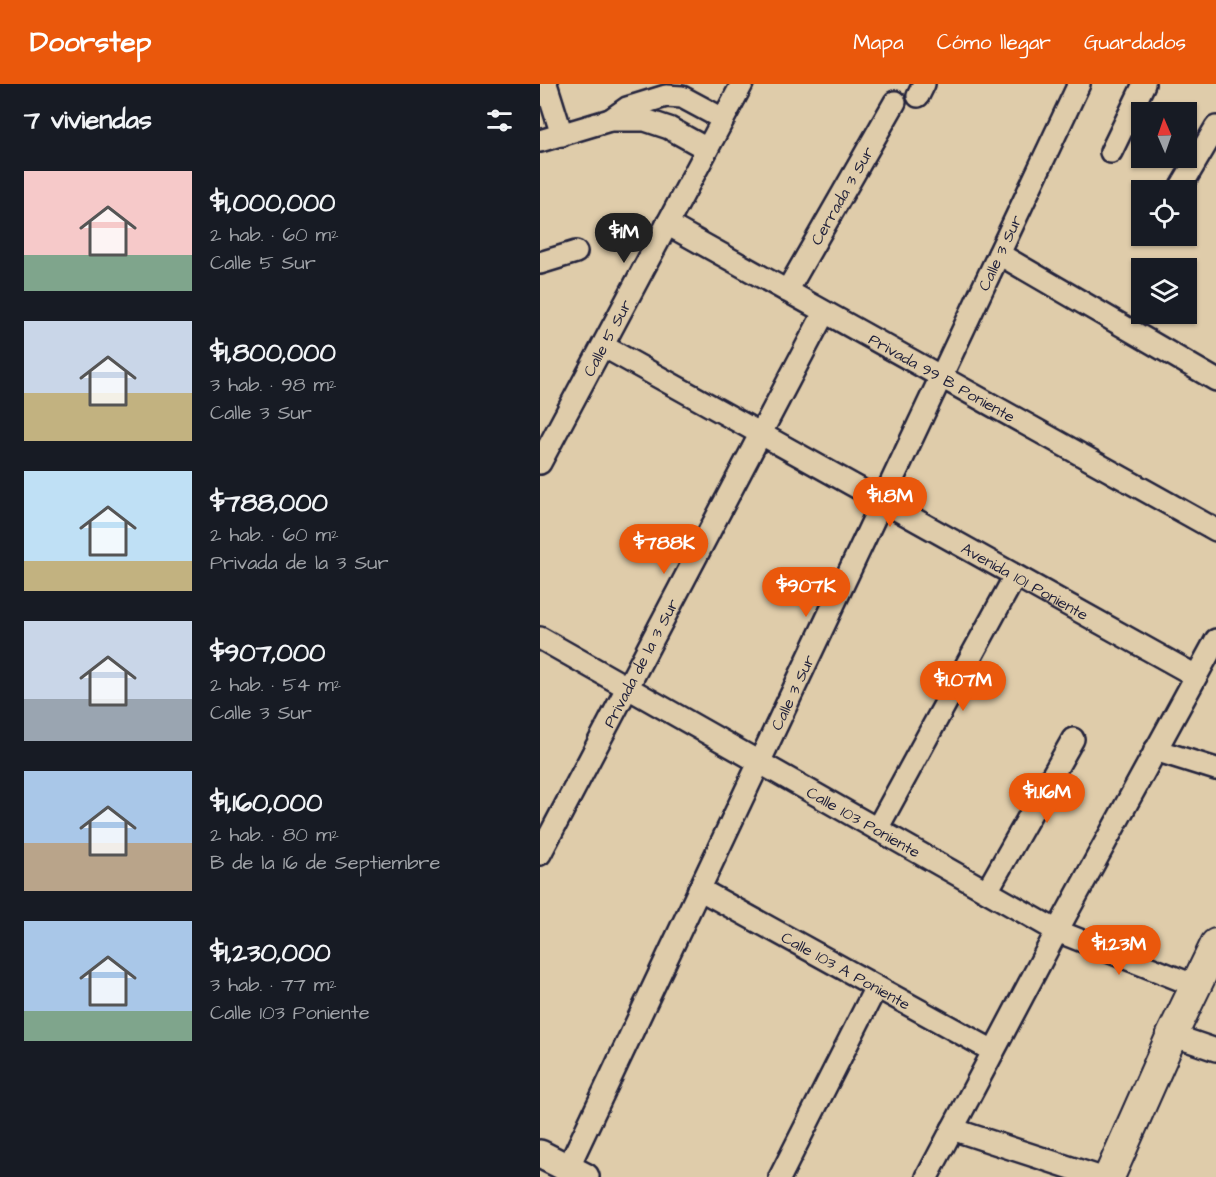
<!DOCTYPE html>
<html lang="es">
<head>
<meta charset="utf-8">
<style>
  :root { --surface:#171b24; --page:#242831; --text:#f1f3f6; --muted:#9ea1a6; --accent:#ea580c }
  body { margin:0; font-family:"Architects Daughter",sans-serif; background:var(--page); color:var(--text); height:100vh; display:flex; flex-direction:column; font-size:22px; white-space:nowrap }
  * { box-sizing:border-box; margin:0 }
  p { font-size:20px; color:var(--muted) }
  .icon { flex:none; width:33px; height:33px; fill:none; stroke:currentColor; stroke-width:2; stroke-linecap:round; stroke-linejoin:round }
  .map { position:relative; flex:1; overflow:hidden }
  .drawer { display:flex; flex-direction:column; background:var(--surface); width:540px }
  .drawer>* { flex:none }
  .needle { width:39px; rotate:358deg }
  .tools { position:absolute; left:591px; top:18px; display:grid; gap:12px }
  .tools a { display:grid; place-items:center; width:66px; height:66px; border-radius:0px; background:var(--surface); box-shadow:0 2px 4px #0004; font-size:30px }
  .price { position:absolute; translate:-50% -51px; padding:0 14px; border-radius:21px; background:var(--accent); color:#fff; font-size:20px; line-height:39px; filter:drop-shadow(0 2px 3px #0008) }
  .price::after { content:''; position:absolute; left:50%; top:36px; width:18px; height:14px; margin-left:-9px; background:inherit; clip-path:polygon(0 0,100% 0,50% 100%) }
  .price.current { background:#222; color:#fff }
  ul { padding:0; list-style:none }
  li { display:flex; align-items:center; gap:18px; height:150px; padding:0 24px }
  li span { display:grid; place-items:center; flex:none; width:168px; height:120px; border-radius:0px; color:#555 }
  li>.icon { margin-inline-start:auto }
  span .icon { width:72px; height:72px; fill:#fffc; stroke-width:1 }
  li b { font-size:26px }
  h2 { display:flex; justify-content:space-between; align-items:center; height:72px; padding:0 24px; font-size:26px }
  header { display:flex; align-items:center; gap:36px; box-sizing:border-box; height:84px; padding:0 30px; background:var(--accent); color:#fff }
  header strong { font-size:28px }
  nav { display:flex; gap:33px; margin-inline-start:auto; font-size:21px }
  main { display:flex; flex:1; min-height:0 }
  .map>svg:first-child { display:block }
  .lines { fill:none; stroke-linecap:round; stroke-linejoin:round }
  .minor-casing { stroke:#22223b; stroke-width:26 }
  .tertiary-casing { stroke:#22223b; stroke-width:32 }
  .secondary-casing { stroke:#22223b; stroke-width:34 }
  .minor { stroke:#dfccaa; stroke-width:21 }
  .tertiary { stroke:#dfccaa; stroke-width:27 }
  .secondary { stroke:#dfccaa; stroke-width:30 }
  .labels { text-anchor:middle; stroke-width:4.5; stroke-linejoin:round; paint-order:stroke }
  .street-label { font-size:16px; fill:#22223b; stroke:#dfccaa }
</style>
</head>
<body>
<header>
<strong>Doorstep</strong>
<nav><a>Mapa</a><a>Cómo llegar</a><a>Guardados</a></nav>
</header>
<main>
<section class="drawer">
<h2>7 viviendas<svg class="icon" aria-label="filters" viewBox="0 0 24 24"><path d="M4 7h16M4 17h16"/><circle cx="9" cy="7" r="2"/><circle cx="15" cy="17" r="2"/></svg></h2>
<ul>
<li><span style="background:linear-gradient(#f6c9c9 70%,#7fa58c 0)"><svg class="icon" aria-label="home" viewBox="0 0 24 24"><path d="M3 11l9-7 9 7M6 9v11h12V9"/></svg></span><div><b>$1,000,000</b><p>2 hab. · 60 m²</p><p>Calle 5 Sur</p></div></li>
<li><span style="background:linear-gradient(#c9d6e8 60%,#c2b280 0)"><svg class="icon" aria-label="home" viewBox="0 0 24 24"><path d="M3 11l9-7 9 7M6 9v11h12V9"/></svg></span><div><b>$1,800,000</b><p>3 hab. · 98 m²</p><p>Calle 3 Sur</p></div></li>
<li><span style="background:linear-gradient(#bfe0f5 75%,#c2b280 0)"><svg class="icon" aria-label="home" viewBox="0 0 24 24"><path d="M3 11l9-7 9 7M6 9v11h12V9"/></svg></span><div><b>$788,000</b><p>2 hab. · 60 m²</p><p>Privada de la 3 Sur</p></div></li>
<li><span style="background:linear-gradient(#c9d6e8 65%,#9aa5b1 0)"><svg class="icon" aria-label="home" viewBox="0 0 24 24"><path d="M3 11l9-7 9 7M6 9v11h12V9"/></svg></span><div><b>$907,000</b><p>2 hab. · 54 m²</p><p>Calle 3 Sur</p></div></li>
<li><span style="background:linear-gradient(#a9c7e8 60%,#b9a48a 0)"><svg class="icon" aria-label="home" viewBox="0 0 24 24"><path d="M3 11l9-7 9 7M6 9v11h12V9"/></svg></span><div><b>$1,160,000</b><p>2 hab. · 80 m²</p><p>B de la 16 de Septiembre</p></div></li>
<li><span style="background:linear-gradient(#a9c7e8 75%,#7fa58c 0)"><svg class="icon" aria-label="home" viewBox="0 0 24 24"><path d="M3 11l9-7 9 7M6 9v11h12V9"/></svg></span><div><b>$1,230,000</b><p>3 hab. · 77 m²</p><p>Calle 103 Poniente</p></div></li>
</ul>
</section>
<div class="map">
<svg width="676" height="1093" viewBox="0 0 676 1093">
  <rect width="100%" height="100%" fill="#dfccaa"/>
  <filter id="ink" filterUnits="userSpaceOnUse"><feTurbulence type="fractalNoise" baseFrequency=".0167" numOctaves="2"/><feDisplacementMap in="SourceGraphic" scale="12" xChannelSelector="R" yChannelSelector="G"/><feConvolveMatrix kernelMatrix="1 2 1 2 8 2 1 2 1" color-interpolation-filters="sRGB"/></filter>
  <g filter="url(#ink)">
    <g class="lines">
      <defs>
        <g id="minor">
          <polyline points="6,0 22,51"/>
          <polyline points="378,12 384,0"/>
          <polyline points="70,36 87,24 126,12 142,13 183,35"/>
          <polyline points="0,57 70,36 105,36 129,44 167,65"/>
          <polyline points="571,68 604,0"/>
          <polyline points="639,106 676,43"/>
          <path id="s1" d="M127,140L676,446"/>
          <polyline points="459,170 676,296"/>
          <polyline points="0,179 36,168"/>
          <path id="s2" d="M247,207L355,18"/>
          <path id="s3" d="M63,262L656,592"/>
          <path id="s4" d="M0,379L202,0"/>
          <path id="s5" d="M0,554L517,847L656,902"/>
          <polyline points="615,666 676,685"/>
          <polyline points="337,745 475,492"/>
          <path id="s6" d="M0,770L284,229"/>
          <path id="s7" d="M159,805L453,967"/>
          <polyline points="447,807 533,655"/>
          <polyline points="632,951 676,966"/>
          <polyline points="412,1045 559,1093"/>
          <path id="s8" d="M28,1084L539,0"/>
          <polyline points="240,1093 336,903"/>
          <polyline points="387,1093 517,847 676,556"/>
        </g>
        <polyline id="tertiary" points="0,1070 45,1093"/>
        <polyline id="secondary" points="569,1093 632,951 676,860"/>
      </defs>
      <!-- minor casing -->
      <use href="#minor" class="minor-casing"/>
      <!-- tertiary casing -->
      <use href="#tertiary" class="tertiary-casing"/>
      <!-- secondary casing -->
      <use href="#secondary" class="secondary-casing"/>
      <!-- minor -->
      <use href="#minor" class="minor"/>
      <!-- tertiary -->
      <use href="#tertiary" class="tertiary"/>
      <!-- secondary -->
      <use href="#secondary" class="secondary"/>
    </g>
  </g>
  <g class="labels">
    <!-- street labels -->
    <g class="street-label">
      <text dy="6" stroke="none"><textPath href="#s2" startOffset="110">Cerrada 3 Sur</textPath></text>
      <text dy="6" stroke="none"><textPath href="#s8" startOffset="1012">Calle 3 Sur</textPath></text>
      <text dy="6" stroke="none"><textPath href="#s4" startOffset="142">Calle 5 Sur</textPath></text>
      <text dy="6" stroke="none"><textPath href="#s1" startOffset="315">Privada 99 B Poniente</textPath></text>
      <text dy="6" stroke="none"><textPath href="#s3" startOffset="483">Avenida 101 Poniente</textPath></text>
      <text dy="6" stroke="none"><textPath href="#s6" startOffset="216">Privada de la 3 Sur</textPath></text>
      <text dy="6" stroke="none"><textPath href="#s8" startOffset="526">Calle 3 Sur</textPath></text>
      <text dy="6" stroke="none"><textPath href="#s5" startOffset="372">Calle 103 Poniente</textPath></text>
      <text dy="6" stroke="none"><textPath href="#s7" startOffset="168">Calle 103 A Poniente</textPath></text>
    </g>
  </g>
</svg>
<div class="tools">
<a><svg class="needle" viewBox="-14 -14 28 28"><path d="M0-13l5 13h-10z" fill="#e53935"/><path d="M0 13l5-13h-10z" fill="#9ea1a6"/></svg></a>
<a><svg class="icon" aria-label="locate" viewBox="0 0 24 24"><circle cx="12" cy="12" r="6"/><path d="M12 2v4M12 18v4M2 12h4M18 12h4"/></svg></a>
<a><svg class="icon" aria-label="layers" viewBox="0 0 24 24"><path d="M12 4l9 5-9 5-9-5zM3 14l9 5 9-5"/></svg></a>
</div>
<b class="price current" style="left:84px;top:180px">$1M</b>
<b class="price" style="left:350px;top:444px">$1.8M</b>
<b class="price" style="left:124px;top:491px">$788K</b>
<b class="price" style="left:266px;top:534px">$907K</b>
<b class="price" style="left:423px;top:628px">$1.07M</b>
<b class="price" style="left:507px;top:740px">$1.16M</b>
<b class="price" style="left:579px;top:892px">$1.23M</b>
</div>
</main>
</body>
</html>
